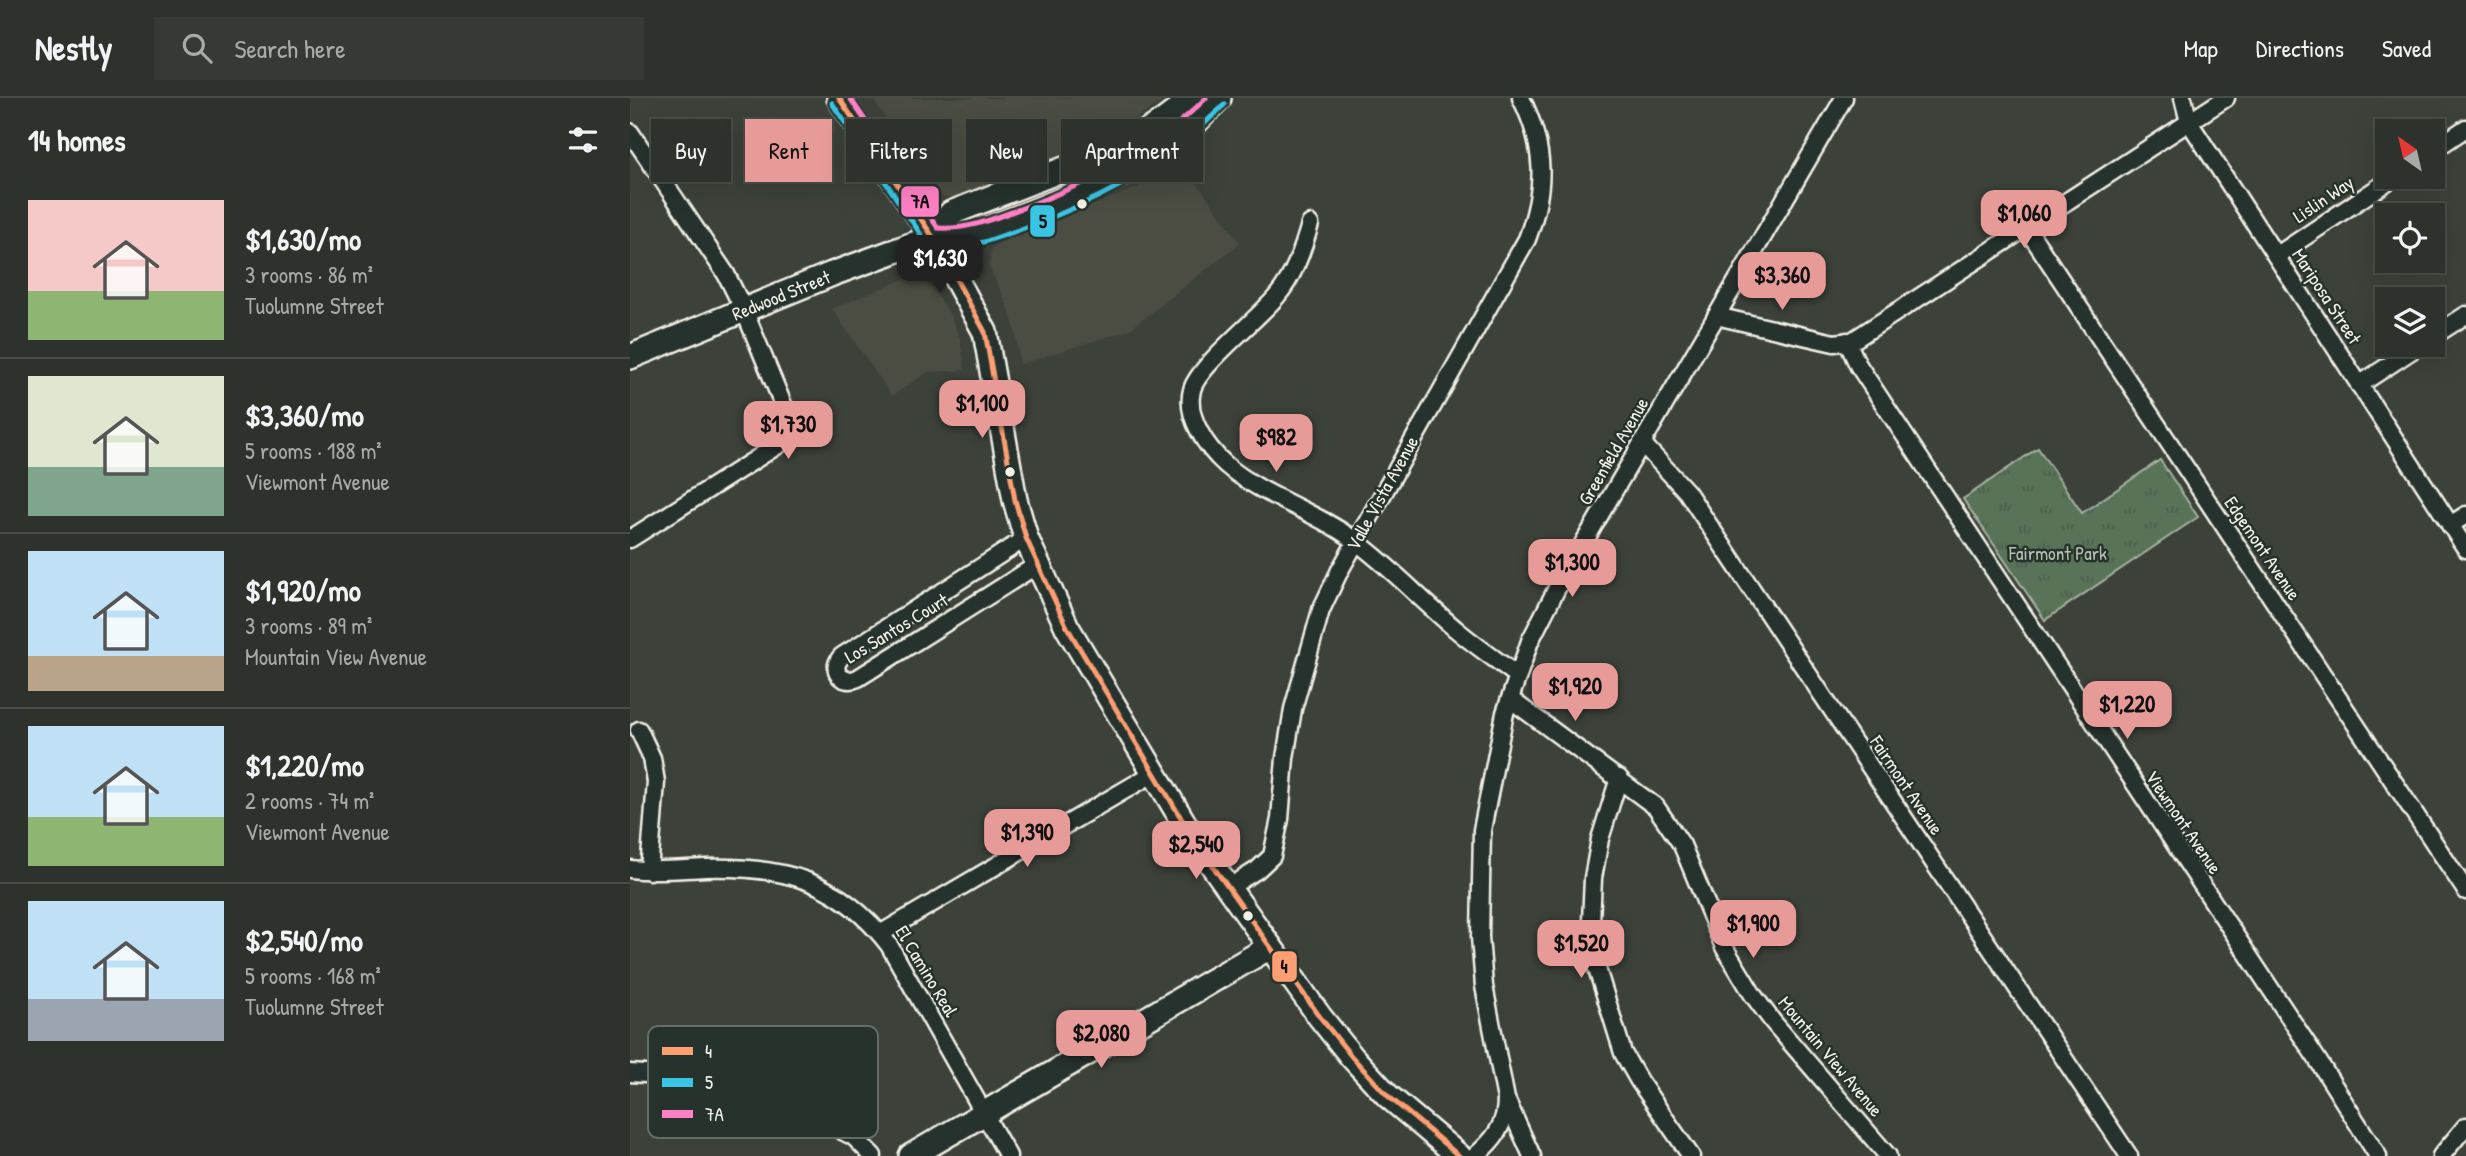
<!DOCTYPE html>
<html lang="en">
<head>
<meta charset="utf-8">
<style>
  :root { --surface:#2d322c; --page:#353a34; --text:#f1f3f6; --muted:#a7aaa9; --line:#484d48; --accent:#e69b98 }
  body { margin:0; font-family:"Patrick Hand",sans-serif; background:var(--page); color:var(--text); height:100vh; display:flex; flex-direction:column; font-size:26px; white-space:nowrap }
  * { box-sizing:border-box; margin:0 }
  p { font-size:23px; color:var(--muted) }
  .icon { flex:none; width:38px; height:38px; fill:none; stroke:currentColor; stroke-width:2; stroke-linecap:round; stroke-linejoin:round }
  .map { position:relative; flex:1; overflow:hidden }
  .sheet { display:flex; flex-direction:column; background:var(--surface); width:630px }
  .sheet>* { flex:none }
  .top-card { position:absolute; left:21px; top:21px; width:665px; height:63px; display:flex; gap:14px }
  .needle { width:46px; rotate:326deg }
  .buttons { position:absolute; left:1745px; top:21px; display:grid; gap:14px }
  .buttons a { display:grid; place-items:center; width:70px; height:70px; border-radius:0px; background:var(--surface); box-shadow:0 7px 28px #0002,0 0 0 2px var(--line); font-size:35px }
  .price { position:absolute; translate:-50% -60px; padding:0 16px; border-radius:14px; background:var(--accent); color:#111; font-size:23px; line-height:46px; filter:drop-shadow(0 2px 4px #0008) }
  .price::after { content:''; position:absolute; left:50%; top:42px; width:21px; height:16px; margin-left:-10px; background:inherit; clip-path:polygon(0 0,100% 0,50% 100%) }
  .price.selected { background:#222; color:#fff }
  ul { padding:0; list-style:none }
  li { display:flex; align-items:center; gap:21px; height:175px; padding:0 28px }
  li+li { border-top:2px solid var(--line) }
  li span { display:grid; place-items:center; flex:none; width:196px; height:140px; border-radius:0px; color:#555 }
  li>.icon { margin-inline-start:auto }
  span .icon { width:84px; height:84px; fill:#fffc; stroke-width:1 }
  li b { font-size:30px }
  h2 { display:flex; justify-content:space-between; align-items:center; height:84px; padding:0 28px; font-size:30px }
  .chip { padding:0 24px; border-radius:0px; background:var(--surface); box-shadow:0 7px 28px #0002,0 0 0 2px var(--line); font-size:24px; line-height:63px }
  .chip.selected { background:var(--accent); color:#111 }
  header { display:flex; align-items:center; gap:42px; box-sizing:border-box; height:98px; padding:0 35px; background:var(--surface); border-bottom:2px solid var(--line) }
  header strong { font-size:33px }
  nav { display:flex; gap:38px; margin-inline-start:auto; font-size:24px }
  .search { width:490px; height:63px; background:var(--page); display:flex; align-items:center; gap:18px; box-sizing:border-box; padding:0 24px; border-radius:0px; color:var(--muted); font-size:26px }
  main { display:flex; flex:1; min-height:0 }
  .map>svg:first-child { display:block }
  .built { fill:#4c4d43 }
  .grass { fill:url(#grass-tufts); stroke:#a6b2a0; stroke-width:2 }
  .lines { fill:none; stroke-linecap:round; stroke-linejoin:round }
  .street-casing { stroke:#f4f1e8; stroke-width:21 }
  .secondary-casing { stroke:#f4f1e8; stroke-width:28 }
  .street { stroke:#26332d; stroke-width:16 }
  .secondary { stroke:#26332d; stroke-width:23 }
  .bus-1-casing { stroke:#26332d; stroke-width:10 }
  .bus-2-casing { stroke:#26332d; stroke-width:10 }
  .bus-3-casing { stroke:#26332d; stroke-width:10 }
  .bus-1 { stroke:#fd9f72; stroke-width:5 }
  .bus-2 { stroke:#3ac5e4; stroke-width:5 }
  .bus-3 { stroke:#ff80c5; stroke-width:5 }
  .bus-dot { fill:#f4f1e8; stroke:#26332d; stroke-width:2.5 }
  .labels { text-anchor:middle; stroke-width:5; stroke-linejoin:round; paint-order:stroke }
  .street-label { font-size:19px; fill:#f4f1e8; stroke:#26332d }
  .park-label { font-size:19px; fill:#b6bfaf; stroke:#26332d }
  .key { fill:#26332d; stroke:#646c65; stroke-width:2 }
  .key-label { font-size:19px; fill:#f4f1e8 }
  .line-badge { stroke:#26332d; stroke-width:2.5 }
  .pale-badge-label { font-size:19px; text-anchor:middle; font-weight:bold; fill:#111 }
</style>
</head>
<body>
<header>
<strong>Nestly</strong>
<div class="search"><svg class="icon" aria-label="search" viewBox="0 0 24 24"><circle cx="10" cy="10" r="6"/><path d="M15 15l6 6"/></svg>Search here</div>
<nav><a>Map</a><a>Directions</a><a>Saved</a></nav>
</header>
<main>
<section class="sheet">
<h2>14 homes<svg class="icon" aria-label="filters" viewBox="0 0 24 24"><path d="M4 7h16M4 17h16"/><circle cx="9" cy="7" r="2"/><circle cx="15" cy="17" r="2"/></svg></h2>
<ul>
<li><span style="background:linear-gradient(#f6c9c9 65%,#8fb573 0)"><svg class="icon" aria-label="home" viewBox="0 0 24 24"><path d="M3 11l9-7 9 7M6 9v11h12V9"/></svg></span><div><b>$1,630/mo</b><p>3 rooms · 86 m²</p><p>Tuolumne Street</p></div></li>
<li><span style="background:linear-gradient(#dfe7d0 65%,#7fa58c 0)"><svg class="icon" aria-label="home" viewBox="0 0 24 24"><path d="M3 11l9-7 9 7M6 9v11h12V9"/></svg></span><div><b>$3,360/mo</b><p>5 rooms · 188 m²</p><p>Viewmont Avenue</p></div></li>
<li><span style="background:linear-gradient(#bfe0f5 75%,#b9a48a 0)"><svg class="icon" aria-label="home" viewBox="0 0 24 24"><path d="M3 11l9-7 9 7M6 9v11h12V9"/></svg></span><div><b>$1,920/mo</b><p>3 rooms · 89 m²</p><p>Mountain View Avenue</p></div></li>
<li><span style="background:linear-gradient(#bfe0f5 65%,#8fb573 0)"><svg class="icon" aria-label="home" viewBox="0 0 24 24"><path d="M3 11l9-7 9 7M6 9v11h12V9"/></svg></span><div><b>$1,220/mo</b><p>2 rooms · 74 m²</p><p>Viewmont Avenue</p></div></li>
<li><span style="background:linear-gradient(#bfe0f5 70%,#9aa5b1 0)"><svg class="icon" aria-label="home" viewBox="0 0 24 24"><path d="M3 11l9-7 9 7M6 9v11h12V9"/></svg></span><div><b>$2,540/mo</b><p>5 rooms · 168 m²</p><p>Tuolumne Street</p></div></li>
</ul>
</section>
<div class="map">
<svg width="1836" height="1058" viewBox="0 0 1836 1058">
  <defs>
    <pattern id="grass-tufts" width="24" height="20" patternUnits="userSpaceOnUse" patternTransform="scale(1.75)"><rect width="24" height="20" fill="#587359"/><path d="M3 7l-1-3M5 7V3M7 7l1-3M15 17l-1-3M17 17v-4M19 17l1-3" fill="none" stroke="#505b4f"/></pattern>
  </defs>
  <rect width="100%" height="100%" fill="#3c423a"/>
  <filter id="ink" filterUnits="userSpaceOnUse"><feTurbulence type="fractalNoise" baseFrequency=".0143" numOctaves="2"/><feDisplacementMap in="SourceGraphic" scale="14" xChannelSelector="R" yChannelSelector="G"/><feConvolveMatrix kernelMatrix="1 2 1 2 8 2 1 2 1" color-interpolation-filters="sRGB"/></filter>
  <g filter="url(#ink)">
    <!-- built -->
    <g class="built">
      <polygon points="242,0 537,0 479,39 327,100 313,99 304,91"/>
      <polygon points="550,62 610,145 499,232 390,266 385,232 377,206 359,168 361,151 371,144 509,89"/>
      <polygon points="274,181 289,181 297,185 304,192 320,217 330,241 335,272 298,274 262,298 202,211"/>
    </g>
    <!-- grass -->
    <polygon class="grass" points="1408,350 1452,415 1530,362 1568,419 1415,522 1333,401"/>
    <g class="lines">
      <defs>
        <g id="street">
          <polyline points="1553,0 1559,24 1836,451"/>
          <polyline points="0,34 96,176 114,212 162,328 153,344 0,441"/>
          <polyline points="1802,53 1836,30"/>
          <path d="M680,126C673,151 664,178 647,198C629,220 567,269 562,292C555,319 577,350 596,367C632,398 685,413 724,442C761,469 793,504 828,533C847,549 868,563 888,578"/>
          <polyline points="1396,129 1836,793"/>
          <polyline points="1646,158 1764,79"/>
          <polyline points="1086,218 1204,245 1222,243 1596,0"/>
          <polyline points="1802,239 1836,217"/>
          <polyline points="1217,243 1228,267 1687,961 1748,1058"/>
          <polyline points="1729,287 1790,247"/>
          <polyline points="1012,345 1057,394 1499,1058"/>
          <polyline points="1820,427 1836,417"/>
          <path d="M396,440L212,558C199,571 211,588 228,580L407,467"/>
          <polyline points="880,601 1026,709 1052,747 1094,849 1123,897 1143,924 1258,1058"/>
          <polyline points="9,632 22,660 26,684 19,773"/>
          <polyline points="989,680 970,741 963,780 961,824 964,861 993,955 1009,983 1061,1058"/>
          <path d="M0,771C25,774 50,771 75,770C154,768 209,782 259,847L378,1058"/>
          <path d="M598,790L627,772L642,758L650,721L655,660L663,611L691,512L710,472L897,141C916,90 916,50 891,0"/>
          <polyline points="250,836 524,675"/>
          <polyline points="0,975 77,980 155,1004 224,1039 243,1058"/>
          <path d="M845,1058C864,1042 876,1027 876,1002"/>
          <polyline points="902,1058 876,1001 854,888 850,839 852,732 875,615 900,543 926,492 1214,0"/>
          <polyline points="1811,1058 1836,1028"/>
        </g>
        <g id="secondary">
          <polyline points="209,0 303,139 355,234 385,402 396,440 437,529 563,740 690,919 722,959 758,998 829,1058"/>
          <path d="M303,139L321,115L488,50C514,36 540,21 561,0"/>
          <polyline points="0,259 202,176 303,139 336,140 468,88 503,71 532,53 563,27 589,0"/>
          <polyline points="281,1058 640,849"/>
        </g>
      </defs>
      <!-- street casing -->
      <use href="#street" class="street-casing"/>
      <!-- secondary casing -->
      <use href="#secondary" class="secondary-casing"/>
      <!-- street -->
      <use href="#street" class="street"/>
      <!-- secondary -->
      <use href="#secondary" class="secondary"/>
      <defs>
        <polyline id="bus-1" points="209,0 303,139 355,234 385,402 396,440 437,529 563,740 690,919 722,959 758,998 829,1058"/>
        <g id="bus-2">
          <polyline points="202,5 296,144"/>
          <path d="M303,148H332L354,144C414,124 478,99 530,63C554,46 574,26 595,6"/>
        </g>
        <path id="bus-3" d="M220,0L308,130C340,132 365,120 395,109C463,83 524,52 576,0"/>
      </defs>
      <!-- bus-1 casing -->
      <use href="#bus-1" class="bus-1-casing"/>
      <!-- bus-2 casing -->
      <use href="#bus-2" class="bus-2-casing"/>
      <!-- bus-3 casing -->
      <use href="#bus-3" class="bus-3-casing"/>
      <!-- bus-1 -->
      <use href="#bus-1" class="bus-1"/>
      <!-- bus-2 -->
      <use href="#bus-2" class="bus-2"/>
      <!-- bus-3 -->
      <use href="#bus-3" class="bus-3"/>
    </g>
  </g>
  <!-- markers -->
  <g class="bus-dot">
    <circle cx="452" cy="106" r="6"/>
    <circle cx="380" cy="374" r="6"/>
    <circle cx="618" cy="818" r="6"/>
  </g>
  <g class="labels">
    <!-- street labels -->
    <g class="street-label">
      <text transform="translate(1693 101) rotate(-34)" y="7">Lislin Way</text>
      <text transform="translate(151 197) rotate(-22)" y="7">Redwood Street</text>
      <text transform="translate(1697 198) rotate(57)" y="7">Mariposa Street</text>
      <text transform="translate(983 353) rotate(-60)" y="7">Greenfield Avenue</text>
      <text transform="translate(752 395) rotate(-61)" y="7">Valle Vista Avenue</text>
      <text transform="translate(1633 450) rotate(56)" y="7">Edgemont Avenue</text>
      <text transform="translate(266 530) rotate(-31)" y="7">Los Santos Court</text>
      <text transform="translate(1277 687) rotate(56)" y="7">Fairmont Avenue</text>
      <text transform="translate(1554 724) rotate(56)" y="7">Viewmont Avenue</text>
      <text transform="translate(297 873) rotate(59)" y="7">El Camino Real</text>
      <text transform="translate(1201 958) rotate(50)" y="7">Mountain View Avenue</text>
    </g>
    <!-- park labels -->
    <g class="park-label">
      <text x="1428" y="462">Fairmont Park</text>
    </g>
  </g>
  <!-- legend -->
  <rect x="18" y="928" width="230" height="112" rx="10" class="key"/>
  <rect x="32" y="949" width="31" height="8" fill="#fd9f72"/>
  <rect x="32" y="980" width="31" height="9" fill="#3ac5e4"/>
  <rect x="32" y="1012" width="31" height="8" fill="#ff80c5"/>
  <g class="key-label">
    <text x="75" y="960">4</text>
    <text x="75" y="991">5</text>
    <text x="75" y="1023">7A</text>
  </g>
  <g class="line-badge">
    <rect x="270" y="87" width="40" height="33" rx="7" fill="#ff80c5"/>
    <rect x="399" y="106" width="27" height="34" rx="7" fill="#3ac5e4"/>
    <rect x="641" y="852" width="27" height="33" rx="7" fill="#fd9f72"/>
  </g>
  <g class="pale-badge-label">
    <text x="290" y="110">7A</text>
    <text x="413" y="130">5</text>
    <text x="654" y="875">4</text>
  </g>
</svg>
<div class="buttons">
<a><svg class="needle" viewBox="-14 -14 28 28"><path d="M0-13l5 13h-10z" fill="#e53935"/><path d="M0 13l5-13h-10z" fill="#a7aaa9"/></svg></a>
<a><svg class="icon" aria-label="locate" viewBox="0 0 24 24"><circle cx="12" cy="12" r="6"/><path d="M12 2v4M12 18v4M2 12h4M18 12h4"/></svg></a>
<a><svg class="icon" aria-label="layers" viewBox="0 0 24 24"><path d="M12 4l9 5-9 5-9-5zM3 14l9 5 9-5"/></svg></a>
</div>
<b class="price" style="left:1394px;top:152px">$1,060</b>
<b class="price selected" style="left:310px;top:197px">$1,630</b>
<b class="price" style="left:1152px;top:214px">$3,360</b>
<b class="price" style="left:352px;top:342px">$1,100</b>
<b class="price" style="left:158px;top:363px">$1,730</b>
<b class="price" style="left:646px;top:376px">$982</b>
<b class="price" style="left:942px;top:501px">$1,300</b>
<b class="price" style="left:945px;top:625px">$1,920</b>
<b class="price" style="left:1497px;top:643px">$1,220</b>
<b class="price" style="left:397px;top:771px">$1,390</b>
<b class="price" style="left:566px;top:783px">$2,540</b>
<b class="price" style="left:1123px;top:862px">$1,900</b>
<b class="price" style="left:951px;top:882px">$1,520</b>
<b class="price" style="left:471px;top:972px">$2,080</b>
<div class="top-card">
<a class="chip">Buy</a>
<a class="chip selected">Rent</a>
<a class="chip">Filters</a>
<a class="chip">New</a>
<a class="chip">Apartment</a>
</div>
</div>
</main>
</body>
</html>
